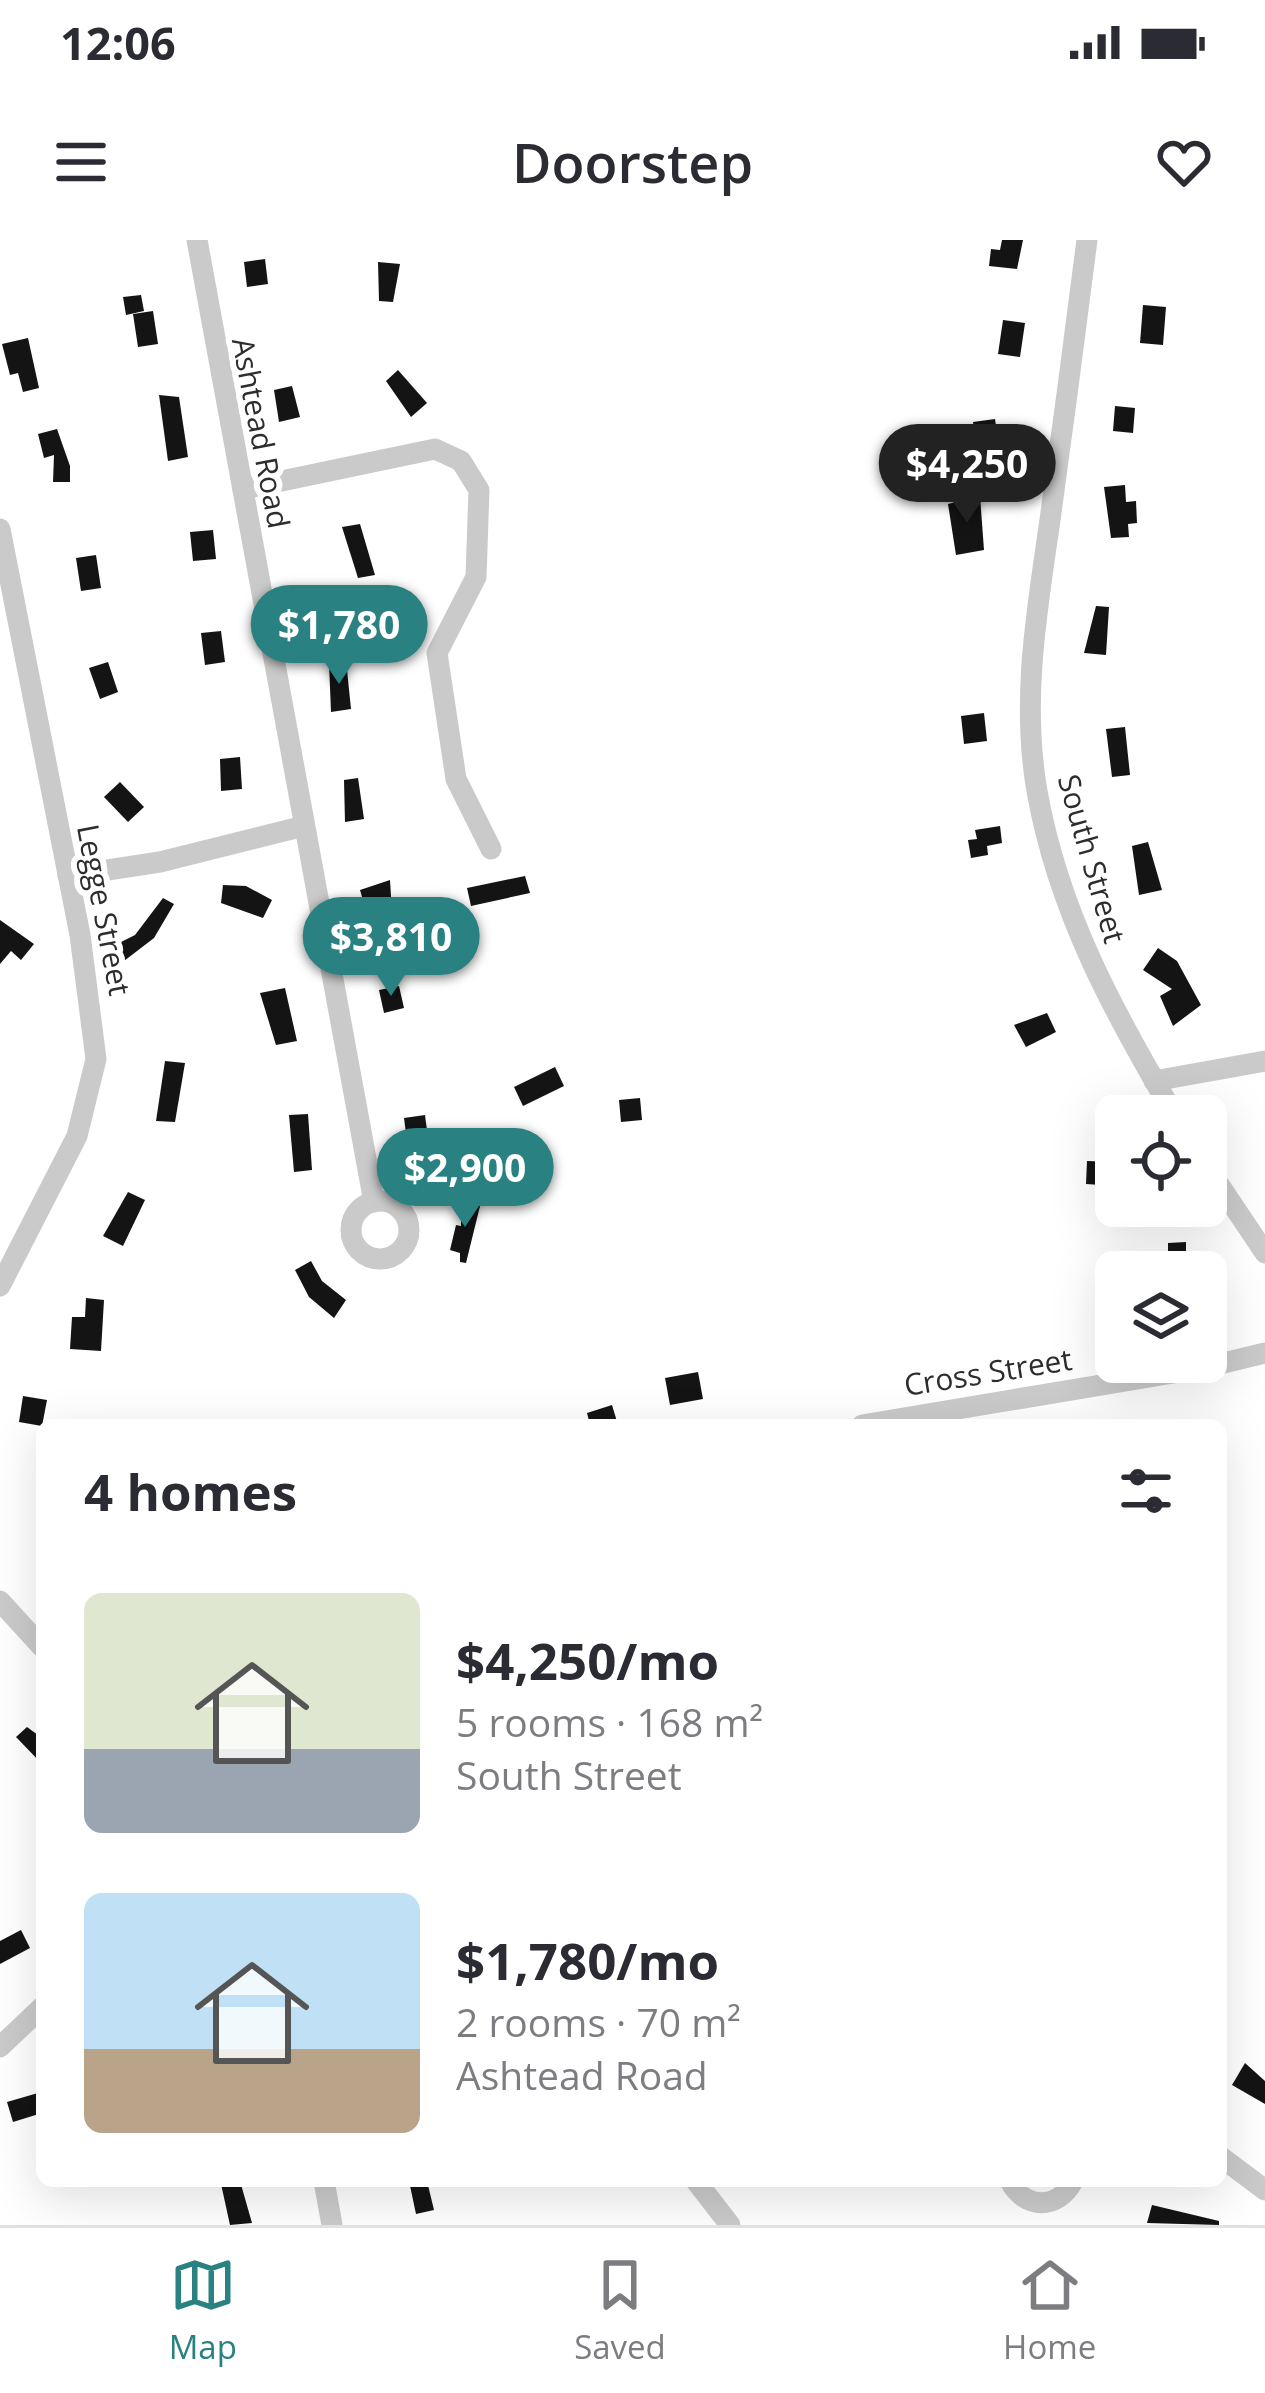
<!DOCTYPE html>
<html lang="en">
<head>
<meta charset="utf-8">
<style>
  :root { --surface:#fff; --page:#f2f2f3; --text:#2b2b33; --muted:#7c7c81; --line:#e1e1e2; --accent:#2a8181 }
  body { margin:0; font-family:"Open Sans",sans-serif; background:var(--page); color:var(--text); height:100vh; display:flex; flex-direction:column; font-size:45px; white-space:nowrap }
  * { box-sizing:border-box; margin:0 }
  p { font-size:39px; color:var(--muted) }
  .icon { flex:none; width:66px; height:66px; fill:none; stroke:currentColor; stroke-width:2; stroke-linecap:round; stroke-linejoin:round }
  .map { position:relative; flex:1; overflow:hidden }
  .details { position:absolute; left:36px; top:1179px; width:1191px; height:768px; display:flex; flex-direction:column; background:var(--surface); border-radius:18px; box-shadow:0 12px 48px #0002 }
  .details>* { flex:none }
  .tools { position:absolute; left:1095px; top:855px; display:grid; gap:24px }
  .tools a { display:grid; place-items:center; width:132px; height:132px; border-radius:18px; background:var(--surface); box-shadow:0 12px 48px #0002; font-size:60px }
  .price { position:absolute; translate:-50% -102px; padding:0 27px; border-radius:42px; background:var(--accent); color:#fff; font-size:39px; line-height:78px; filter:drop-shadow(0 3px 6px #0008) }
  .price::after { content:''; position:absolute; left:50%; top:72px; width:36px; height:27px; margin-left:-18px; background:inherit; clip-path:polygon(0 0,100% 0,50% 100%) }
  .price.active { background:#222; color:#fff }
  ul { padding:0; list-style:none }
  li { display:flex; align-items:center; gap:36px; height:300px; padding:0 48px }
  li span { display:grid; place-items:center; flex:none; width:336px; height:240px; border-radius:18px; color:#555 }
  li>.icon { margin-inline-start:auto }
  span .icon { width:144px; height:144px; fill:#fffc; stroke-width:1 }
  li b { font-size:51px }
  h2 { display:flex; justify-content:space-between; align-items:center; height:144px; padding:0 48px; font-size:51px }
  .status { display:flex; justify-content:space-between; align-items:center; height:84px; padding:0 60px; background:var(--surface); direction:ltr }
  .status svg { height:33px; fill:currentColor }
  header { display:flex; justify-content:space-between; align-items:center; height:156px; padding:0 48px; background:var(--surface); font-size:54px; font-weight:600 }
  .menu { display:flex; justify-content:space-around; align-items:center; height:168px; border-top:3px solid var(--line); background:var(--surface); font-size:33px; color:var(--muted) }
  .menu a { display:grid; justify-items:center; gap:6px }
  .menu .active { color:var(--accent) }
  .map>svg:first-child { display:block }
  .building { fill:#141414 }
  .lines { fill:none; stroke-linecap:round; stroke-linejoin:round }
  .minor { stroke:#cacaca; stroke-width:21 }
  .labels { text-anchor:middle; stroke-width:12; stroke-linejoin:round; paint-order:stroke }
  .street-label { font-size:30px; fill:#2d2d2d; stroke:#fff }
</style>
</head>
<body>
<div class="status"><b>12:06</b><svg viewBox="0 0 49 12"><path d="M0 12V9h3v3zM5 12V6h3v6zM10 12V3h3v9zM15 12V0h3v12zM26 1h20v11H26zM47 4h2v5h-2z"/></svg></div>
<header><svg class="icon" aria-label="menu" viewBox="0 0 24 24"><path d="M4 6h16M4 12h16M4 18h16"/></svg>Doorstep<svg class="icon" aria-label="heart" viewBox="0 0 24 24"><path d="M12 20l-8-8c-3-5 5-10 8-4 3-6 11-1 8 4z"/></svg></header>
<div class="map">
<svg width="1265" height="1985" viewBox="0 0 1265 1985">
  <rect width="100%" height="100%" fill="#fff"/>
  <!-- building -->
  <g class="building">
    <polygon points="1002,0 1023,0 1017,29 989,26 991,9 1000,10"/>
    <polygon points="265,19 268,44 247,47 244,22"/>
    <polygon points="378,22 400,24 393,62 379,61"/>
    <polygon points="141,55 144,71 126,75 123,57"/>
    <polygon points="1143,65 1166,67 1163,105 1140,103"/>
    <polygon points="153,71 158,104 138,107 133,74"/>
    <polygon points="1003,80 1025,83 1020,117 998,114"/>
    <polygon points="28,98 39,148 23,152 18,133 10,135 2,104"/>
    <polygon points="398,130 427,163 411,177 386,141"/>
    <polygon points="292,146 300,177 279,182 274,150"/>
    <polygon points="159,155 179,157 188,217 168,221"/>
    <polygon points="1115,166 1135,168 1133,193 1113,191"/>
    <polygon points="995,179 1000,213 978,216 973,182"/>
    <polygon points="57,189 70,226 70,242 53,242 54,215 44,218 38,194"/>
    <polygon points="1125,245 1126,262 1136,261 1137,283 1128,284 1129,297 1111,298 1104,247"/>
    <polygon points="980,256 984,310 956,315 948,264"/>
    <polygon points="360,284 375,335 358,338 342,287"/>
    <polygon points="213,290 216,319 193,321 190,292"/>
    <polygon points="96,315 101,348 81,351 76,318"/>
    <polygon points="1096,366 1109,367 1106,415 1084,413"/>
    <polygon points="221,391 225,422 205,425 201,393"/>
    <polygon points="346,420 351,469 331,472 329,423"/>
    <polygon points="108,422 118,452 100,459 89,428"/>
    <polygon points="984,473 987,501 964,504 961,476"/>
    <polygon points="1125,487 1130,535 1112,537 1106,489"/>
    <polygon points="240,517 242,549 221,551 220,519"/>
    <polygon points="358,538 364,579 345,582 344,540"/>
    <polygon points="120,542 144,567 128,582 104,557"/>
    <polygon points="1000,586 1002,603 987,606 988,615 971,618 968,600 977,599 975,590"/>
    <polygon points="1148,602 1162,650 1139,655 1132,606"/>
    <polygon points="525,636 530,653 471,666 467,648"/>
    <polygon points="390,640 393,687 372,691 360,650"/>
    <polygon points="223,645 246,646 272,660 263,678 221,663"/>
    <polygon points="163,658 174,664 154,698 124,721 117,704 135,695"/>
    <polygon points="0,680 34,704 21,720 11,711 0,724"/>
    <polygon points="1158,708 1177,721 1201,765 1173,786 1160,756 1172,749 1143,730"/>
    <polygon points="399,746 404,768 384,773 379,750"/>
    <polygon points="285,748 297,801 276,805 260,753"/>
    <polygon points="1047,773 1056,792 1026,807 1014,785"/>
    <polygon points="165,821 185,823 175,882 156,881"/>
    <polygon points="555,827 564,846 523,866 514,847"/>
    <polygon points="640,858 642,880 621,882 619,860"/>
    <polygon points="308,874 312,930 294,932 289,875"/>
    <polygon points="425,875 429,906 408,909 404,878"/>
    <polygon points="1087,921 1116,922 1116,946 1086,944"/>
    <polygon points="128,952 145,960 123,1006 103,996"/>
    <polygon points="461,962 481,962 466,1023 460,1022 460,1013 450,1010 456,985 461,986"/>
    <polygon points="1186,1002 1186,1012 1204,1012 1204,1032 1168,1032 1168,1003"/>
    <polygon points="311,1021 322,1041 346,1060 334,1078 309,1057 295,1030"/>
    <polygon points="86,1058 104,1060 101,1111 70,1109 72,1077 85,1077"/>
    <polygon points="698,1132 703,1159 670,1165 665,1138"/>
    <polygon points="23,1156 47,1160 42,1186 19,1182"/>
    <polygon points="612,1165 618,1185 590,1185 587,1173"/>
    <polygon points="27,1487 42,1498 42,1524 16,1497"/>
    <polygon points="21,1690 30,1708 0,1724 0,1701"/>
    <polygon points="1245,1823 1265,1841 1265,1864 1232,1845"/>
    <polygon points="38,1853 42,1873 13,1882 7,1862"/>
    <polygon points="240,1941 252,1983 230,1985 221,1944"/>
    <polygon points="409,1941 427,1941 434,1970 416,1974"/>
    <polygon points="1152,1965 1219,1981 1219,1985 1147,1983"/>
  </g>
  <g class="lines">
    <!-- minor -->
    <g class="minor">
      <polyline points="197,0 374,962"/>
      <path d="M1087,0C1075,93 1063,187 1050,280C1037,371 1021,459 1037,551C1058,671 1114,773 1175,876"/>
      <polyline points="243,249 435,209 461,221 479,250 476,337 437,413 456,539 491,609"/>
      <polyline points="0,289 80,695 96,819 77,896 0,1046"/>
      <polyline points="68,636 160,622 304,586"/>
      <polyline points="1154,841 1265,821"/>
      <polyline points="1206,925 1265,1013"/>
      <circle cx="380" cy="990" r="29"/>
      <polyline points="862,1185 1203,1128 1265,1113"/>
      <polyline points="0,1361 42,1407"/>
      <polyline points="0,1807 42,1767"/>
      <polyline points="1221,1917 1265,1950"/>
      <polyline points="324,1941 332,1985"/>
      <polyline points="696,1941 730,1985"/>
      <path d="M1010,1941C1025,1970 1058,1970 1073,1941"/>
    </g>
  </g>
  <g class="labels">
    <!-- street labels -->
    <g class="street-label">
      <text transform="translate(260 193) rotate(79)" y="10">Ashtead Road</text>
      <text transform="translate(1091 619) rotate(74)" y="10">South Street</text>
      <text transform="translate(103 670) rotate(79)" y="10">Legge Street</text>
      <text transform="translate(988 1133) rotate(-9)" y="10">Cross Street</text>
    </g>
  </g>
</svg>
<div class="tools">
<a><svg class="icon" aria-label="locate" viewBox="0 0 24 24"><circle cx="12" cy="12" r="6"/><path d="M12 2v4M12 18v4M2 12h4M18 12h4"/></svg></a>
<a><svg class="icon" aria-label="layers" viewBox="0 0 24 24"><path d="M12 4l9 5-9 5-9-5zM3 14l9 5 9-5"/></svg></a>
</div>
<b class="price active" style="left:967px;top:286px">$4,250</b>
<b class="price" style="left:339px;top:447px">$1,780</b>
<b class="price" style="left:391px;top:759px">$3,810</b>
<b class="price" style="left:465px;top:990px">$2,900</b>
<section class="details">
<h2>4 homes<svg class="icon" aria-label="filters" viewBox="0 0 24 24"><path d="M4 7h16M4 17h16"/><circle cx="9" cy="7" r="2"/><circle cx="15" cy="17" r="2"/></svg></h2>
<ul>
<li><span style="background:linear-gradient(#dfe7d0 65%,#9aa5b1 0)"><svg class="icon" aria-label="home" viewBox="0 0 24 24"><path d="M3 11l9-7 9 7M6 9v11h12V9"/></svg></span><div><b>$4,250/mo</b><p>5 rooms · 168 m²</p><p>South Street</p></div></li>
<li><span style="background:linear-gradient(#bfe0f5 65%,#b9a48a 0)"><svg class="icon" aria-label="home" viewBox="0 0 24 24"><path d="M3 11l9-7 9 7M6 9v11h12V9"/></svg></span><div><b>$1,780/mo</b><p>2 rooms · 70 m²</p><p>Ashtead Road</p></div></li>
</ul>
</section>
</div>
<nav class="menu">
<a class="active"><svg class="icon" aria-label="map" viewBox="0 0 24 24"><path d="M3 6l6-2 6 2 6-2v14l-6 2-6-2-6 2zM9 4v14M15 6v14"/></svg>Map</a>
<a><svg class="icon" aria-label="saved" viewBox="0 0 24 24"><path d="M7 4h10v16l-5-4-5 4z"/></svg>Saved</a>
<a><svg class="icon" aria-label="home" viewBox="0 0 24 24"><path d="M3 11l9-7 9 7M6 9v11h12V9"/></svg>Home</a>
</nav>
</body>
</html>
